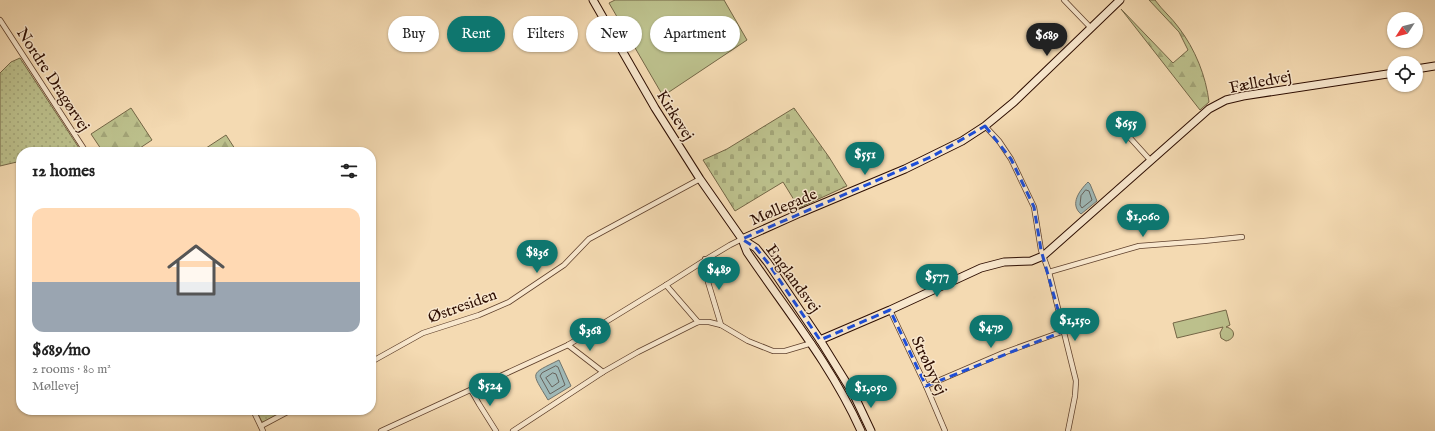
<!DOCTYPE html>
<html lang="en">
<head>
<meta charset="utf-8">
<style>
  :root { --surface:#fff; --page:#f2f2f2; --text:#222; --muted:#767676; --line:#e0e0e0; --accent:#0f766e }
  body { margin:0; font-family:"IM FELL English",serif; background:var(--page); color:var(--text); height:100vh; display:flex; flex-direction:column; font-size:15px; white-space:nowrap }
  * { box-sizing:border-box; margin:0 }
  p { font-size:13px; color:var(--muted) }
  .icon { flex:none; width:22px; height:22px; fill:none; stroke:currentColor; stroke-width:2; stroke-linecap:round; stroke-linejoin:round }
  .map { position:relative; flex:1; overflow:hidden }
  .panel { position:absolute; left:16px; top:147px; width:360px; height:268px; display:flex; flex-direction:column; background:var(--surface); border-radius:16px; box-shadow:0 1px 3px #0004 }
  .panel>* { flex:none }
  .top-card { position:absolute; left:388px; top:16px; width:380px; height:36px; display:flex; gap:8px }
  .needle { width:26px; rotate:234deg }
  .controls { position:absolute; left:1387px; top:12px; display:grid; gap:8px }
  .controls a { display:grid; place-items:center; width:36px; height:36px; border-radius:50%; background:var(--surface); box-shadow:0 1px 3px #0004; font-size:20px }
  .price { position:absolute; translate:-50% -34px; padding:0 9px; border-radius:14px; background:var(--accent); color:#fff; font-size:13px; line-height:26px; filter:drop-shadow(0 1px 2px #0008) }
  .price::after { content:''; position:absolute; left:50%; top:24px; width:12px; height:9px; margin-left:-6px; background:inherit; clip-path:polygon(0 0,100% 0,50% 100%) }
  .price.current { background:#222; color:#fff }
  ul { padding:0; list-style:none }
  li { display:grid; align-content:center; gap:8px; height:212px; padding:0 16px }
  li+li { border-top:1px solid var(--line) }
  li span { display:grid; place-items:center; height:124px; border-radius:12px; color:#555 }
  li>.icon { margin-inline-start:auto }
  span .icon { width:72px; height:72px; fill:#fffc; stroke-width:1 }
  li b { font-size:17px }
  h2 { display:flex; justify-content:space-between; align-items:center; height:48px; padding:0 16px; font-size:17px }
  .tag { padding:0 14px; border-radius:18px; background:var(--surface); box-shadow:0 1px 3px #0004; font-size:14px; line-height:36px }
  .tag.current { background:var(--accent); color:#fff }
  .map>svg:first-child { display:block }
  .grass { fill:url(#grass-dots); stroke:#746646 }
  .forest { fill:url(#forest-firs); stroke:#746646 }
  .cemetery { fill:url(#cemetery-stones); stroke:#746646 }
  .pitch { fill:#bcc08c; stroke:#746646 }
  .water { fill:#9fb8b6; stroke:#71746d }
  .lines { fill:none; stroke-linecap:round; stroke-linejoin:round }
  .shore { stroke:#66625b; stroke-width:1 }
  .street-casing { stroke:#5f402c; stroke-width:6 }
  .secondary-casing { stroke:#2d0d00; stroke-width:9 }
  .street { stroke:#f8e7cd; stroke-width:4.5 }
  .secondary { stroke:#f8e7cd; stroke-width:7 }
  .marked { fill:none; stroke:#1d4ed8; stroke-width:3; stroke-dasharray:8 5; stroke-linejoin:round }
  .labels { text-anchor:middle; stroke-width:3; stroke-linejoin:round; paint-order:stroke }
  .street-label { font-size:16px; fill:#2d0d00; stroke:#f8e7cd }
</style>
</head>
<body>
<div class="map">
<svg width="1435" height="431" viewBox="0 0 1435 431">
  <defs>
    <pattern id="grass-dots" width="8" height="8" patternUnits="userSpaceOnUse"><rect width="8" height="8" fill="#bcc08c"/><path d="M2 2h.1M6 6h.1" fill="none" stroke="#a2a477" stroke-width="1.8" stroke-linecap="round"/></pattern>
    <pattern id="forest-firs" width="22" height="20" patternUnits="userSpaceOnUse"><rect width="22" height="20" fill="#bcc08c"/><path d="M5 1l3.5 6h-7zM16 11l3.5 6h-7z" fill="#a2a477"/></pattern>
    <pattern id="cemetery-stones" width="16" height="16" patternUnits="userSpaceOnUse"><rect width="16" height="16" fill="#bcc08c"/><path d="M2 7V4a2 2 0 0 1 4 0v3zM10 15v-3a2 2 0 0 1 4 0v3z" fill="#a2a477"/></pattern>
  </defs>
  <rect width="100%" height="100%" fill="#f4dab2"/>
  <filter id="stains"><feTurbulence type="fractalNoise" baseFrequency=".005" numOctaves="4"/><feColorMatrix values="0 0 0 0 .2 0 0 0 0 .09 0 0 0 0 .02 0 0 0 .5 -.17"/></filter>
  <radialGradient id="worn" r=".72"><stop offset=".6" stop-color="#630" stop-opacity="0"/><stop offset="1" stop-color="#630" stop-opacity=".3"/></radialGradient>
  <!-- grass -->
  <g class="grass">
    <polygon points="20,58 79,148 61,152 21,152 21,161 0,166 0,73 11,62"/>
    <polygon points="256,410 287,410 263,424"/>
  </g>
  <!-- forest -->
  <g class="forest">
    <path d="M1149,0H1155C1162,10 1172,18 1179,28C1195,49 1206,76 1209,102L1200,110L1121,9L1173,63L1188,50L1179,32Z"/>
    <polygon points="131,108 152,140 134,152 103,152 91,134"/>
    <polygon points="226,135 237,152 200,152"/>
  </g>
  <!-- cemetery -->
  <polygon class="cemetery" points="794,108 829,157 847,186 799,208 783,182 735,211 703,160 727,149"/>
  <!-- pitch -->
  <g class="pitch">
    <polygon points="615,0 724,0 747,40 663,96 609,3"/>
    <path d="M1226,310L1230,325L1226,327C1236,329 1236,339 1226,341L1221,338L1220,333L1223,327L1177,338L1173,323Z"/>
  </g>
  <!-- water -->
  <g class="water">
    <path d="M1088,182L1090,184L1097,201L1081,214C1069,204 1080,190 1088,182Z"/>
    <path d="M559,360L571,386L548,400C531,371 529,375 559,360Z"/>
  </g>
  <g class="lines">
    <!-- shore -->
    <g class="shore">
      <polygon points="1086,190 1089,191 1092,200 1082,208 1080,205 1081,196"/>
      <polygon points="556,366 558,367 565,385 550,394 540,376 542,373"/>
      <polygon points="553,373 556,374 559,382 552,387 546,378"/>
    </g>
    <defs>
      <g id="street">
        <polyline points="1064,0 1091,28"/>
        <polyline points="0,20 86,152"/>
        <polyline points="1112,118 1151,161"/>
        <polyline points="985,126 999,141 1011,159 1034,207 1041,250 1049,272 1076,381 1075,396 1068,431"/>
        <polyline points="705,259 708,282 721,325"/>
        <polyline points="1049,272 1139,246 1204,241 1242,237"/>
        <polyline points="666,285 698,322"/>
        <polyline points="890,310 926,386 945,431"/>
        <polyline points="568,345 603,372"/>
        <polyline points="371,362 423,333 479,315 509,302 564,265 589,239 700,179"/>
        <polyline points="926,386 1003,353 1064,331"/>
        <polyline points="471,390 479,404 496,431"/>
        <polyline points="253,410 263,431"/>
        <polyline points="261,426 291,410"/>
        <polyline points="381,431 568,345 666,285 710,257 730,245 742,239"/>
        <polyline points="513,431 603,372 638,352 698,322 709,322 721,325 748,341 773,351 785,351 812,343"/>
      </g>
      <g id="secondary">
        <path d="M593,0L655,108L700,179L742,239L747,252C787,311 832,366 861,431"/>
        <polyline points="1416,69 1435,66"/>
        <polyline points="742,239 800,213 905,169 962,141 985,126 1014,102 1120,0"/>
        <polyline points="742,239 756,248 768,263 820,340 854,395 871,431"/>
        <polyline points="820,340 890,310 981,268 1004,262 1031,261 1043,256 1209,109 1226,100 1243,96 1394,73"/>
      </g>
    </defs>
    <!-- street casing -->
    <use href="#street" class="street-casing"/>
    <!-- secondary casing -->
    <use href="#secondary" class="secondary-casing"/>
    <!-- street -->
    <use href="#street" class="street"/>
    <!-- secondary -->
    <use href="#secondary" class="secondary"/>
  </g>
  <!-- marked area -->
  <path class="marked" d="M985,126L1011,159L1034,207L1041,250L1064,331L926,386L890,310L820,340L768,263L756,248L742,239L933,156Z"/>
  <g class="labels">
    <!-- street labels -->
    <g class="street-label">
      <text transform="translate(54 79) rotate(57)" y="6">Nordre Dragørvej</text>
      <text transform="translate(1260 81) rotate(-11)" y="6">Fælledvej</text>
      <text transform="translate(676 115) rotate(58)" y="6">Kirkevej</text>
      <text transform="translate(783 206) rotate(-23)" y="6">Møllegade</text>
      <text transform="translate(794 278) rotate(54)" y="6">Englandsvej</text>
      <text transform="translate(462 305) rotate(-20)" y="6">Østresiden</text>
      <text transform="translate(930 365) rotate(65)" y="6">Strøbyvej</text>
    </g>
  </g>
  <rect width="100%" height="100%" filter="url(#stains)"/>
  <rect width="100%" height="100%" fill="url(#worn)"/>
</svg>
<div class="controls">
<a><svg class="needle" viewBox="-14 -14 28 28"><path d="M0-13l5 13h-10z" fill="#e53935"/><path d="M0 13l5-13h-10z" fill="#767676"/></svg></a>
<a><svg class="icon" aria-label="locate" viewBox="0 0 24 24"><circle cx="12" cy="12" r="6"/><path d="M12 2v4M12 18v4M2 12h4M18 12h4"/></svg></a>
</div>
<b class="price current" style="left:1047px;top:57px">$689</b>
<b class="price" style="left:1126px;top:145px">$655</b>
<b class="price" style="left:865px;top:176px">$551</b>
<b class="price" style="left:1143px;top:238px">$1,060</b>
<b class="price" style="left:537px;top:274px">$836</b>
<b class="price" style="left:719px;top:291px">$489</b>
<b class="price" style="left:937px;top:298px">$577</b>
<b class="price" style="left:1075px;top:342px">$1,150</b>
<b class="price" style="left:991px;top:349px">$479</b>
<b class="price" style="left:590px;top:352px">$368</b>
<b class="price" style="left:490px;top:407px">$524</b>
<b class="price" style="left:871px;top:409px">$1,050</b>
<div class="top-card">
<a class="tag">Buy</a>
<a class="tag current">Rent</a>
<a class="tag">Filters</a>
<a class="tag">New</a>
<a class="tag">Apartment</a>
</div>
<section class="panel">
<h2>12 homes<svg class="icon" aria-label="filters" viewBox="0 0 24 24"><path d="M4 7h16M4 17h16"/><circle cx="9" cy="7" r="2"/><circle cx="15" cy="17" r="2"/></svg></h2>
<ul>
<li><span style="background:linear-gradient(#ffd9b3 60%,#9aa5b1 0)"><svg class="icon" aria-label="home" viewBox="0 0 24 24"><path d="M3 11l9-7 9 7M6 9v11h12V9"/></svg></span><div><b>$689/mo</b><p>2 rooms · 80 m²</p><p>Møllevej</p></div></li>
</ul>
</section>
</div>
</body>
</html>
